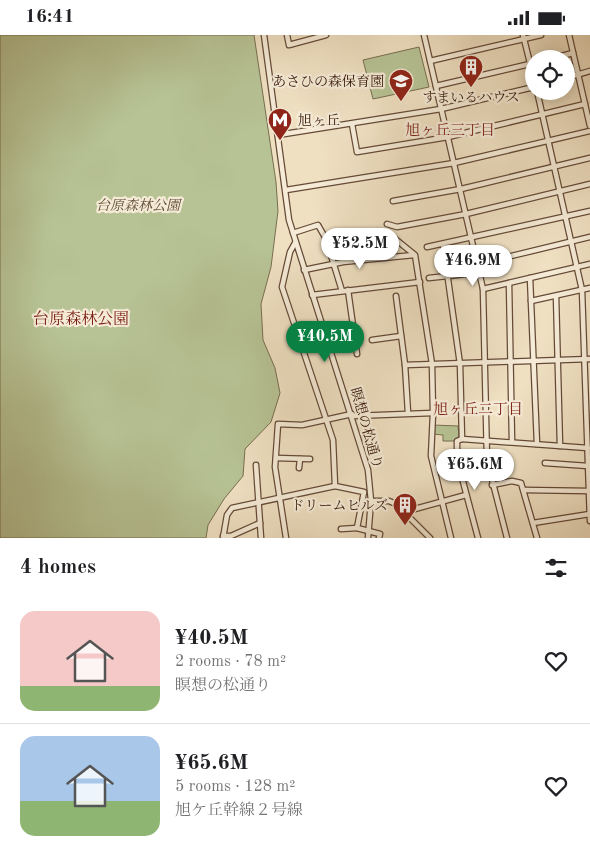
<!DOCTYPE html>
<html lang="en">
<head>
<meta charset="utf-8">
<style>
  :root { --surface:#fff; --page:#f6f6f6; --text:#202124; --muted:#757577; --line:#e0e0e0; --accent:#0b8043 }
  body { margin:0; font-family:"Old Standard TT","Noto Serif JP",serif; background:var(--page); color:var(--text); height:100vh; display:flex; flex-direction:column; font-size:19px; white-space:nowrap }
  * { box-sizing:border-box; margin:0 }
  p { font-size:16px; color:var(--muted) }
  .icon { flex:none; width:28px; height:28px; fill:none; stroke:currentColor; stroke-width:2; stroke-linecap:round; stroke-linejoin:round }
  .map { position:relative; height:503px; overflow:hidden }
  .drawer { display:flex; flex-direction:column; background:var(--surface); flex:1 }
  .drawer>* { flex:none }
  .buttons { position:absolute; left:525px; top:15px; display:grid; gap:10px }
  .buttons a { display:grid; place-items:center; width:50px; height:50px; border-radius:50%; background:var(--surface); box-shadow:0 2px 12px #0003; font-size:25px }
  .price { position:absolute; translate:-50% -42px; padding:0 11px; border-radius:18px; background:#fff; color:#222; font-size:16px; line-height:32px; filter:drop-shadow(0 1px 2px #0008) }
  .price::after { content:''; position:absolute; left:50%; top:30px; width:15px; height:11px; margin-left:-8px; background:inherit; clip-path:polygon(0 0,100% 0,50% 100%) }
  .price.current { background:var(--accent); color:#fff }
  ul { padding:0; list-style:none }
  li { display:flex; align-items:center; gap:15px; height:125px; padding:0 20px }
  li+li { border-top:1px solid var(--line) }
  li span { display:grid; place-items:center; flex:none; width:140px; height:100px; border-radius:15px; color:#555 }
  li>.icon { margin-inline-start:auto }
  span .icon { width:60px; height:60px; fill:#fffc; stroke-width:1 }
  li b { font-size:21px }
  h2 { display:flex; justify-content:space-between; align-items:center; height:60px; padding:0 20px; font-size:21px }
  .status { display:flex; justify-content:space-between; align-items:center; height:35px; padding:0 25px; background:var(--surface); direction:ltr }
  .status svg { height:14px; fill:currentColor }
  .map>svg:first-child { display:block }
  .green { fill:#b7c395; stroke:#776e50 }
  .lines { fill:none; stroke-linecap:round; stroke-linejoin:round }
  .minor-casing { stroke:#654a38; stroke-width:7 }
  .minor { stroke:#f5ebd7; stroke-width:4.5 }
  .labels { text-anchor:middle; stroke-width:4.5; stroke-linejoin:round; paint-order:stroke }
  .poi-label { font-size:14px; fill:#37180a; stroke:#f5ebd7; text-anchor:end }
  .park-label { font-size:14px; font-style:italic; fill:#5d4b34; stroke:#f5ebd7 }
  .street-label { font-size:14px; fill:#37180a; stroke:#f5ebd7 }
  .neighbourhood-label { font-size:15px; fill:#7a1f14; stroke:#f5ebd7 }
  .quarter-label { font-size:16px; fill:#7a1f14; stroke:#f5ebd7 }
</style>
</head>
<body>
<div class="status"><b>16:41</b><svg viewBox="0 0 49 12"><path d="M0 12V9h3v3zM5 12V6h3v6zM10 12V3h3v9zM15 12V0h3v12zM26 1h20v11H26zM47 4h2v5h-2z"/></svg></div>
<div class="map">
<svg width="590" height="503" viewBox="0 0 590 503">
  <rect width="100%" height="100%" fill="#efe0c2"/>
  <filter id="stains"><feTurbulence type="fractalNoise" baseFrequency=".004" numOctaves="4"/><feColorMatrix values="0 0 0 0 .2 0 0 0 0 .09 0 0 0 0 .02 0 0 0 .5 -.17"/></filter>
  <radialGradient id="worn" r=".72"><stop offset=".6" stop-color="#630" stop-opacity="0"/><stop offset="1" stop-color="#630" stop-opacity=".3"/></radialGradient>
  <!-- green -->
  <g class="green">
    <polygon points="0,0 254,0 276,147 278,176 271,232 261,269 263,305 275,333 280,358 271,387 245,414 243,441 224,464 208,490 206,503 0,503"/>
    <polygon points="419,12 429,52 373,64 363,25"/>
    <polygon points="433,390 458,391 459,402 454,406 443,406 443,400 432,399"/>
  </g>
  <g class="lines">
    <defs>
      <g id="minor">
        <polyline points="264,0 289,185 368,435 371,466 368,503"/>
        <polyline points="287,0 289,10 326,0"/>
        <polyline points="424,0 483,254 487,425 507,503"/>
        <polyline points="523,0 534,44"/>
        <polyline points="569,0 590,91"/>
        <polyline points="550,24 573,18"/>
        <polyline points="430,26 541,0"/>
        <polyline points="566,43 590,36"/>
        <polyline points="436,51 534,28"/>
        <polyline points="537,56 582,255 590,486"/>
        <polyline points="352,89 357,117 448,102 585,69"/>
        <polyline points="278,100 441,74 534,52"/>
        <polyline points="286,155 454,128 590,96"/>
        <polyline points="393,166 461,154 590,123"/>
        <polyline points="387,189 397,192 466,179 590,149"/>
        <polyline points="293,198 318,190 326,204 342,256"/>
        <polyline points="326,204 383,197 389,199 415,220 432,329 433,378 431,421 451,503"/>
        <polyline points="295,208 290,217 282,252 333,405 335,451 364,457 357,493 380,499 379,503"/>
        <polyline points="443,209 460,329 462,404 588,413"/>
        <polyline points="427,212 590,176"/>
        <polyline points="478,229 590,202"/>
        <polyline points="304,235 343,227 414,220"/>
        <polyline points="450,241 479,237"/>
        <polyline points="429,243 447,241"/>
        <polyline points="530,243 537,409"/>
        <polyline points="509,248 512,407"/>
        <polyline points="483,254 590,229"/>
        <polyline points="348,255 357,319"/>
        <polyline points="312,260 420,247"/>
        <polyline points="396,261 405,330 408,378"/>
        <polyline points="556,261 560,411"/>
        <polyline points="531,266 590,253"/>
        <polyline points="372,305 401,301"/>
        <polyline points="405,330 590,324"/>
        <polyline points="353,381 433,378"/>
        <polyline points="462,404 457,406 457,424 478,503"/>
        <polyline points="276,423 310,424"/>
        <polyline points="545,428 588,431"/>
        <polyline points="256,430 261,503"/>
        <polyline points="299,433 300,424"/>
        <polyline points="492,450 512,446 521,448 537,503"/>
        <polyline points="524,455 589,456"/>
        <polyline points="371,466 389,466 396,469 430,503"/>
        <polyline points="404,477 466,460"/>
        <polyline points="533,488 590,479"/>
        <polyline points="341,494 357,493"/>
        <polyline points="223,501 231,501 260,488"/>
        <polyline points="223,503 227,480 232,473 335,451"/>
        <polyline points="286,503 275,432 278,389 302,390 352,379"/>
      </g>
    </defs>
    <!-- minor casing -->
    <use href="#minor" class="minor-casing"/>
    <!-- minor -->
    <use href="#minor" class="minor"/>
  </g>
  <!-- icons -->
  <defs>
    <symbol id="building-pin" viewBox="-11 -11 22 30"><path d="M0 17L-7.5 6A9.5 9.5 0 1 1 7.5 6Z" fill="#8f2418" stroke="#f5ebd7"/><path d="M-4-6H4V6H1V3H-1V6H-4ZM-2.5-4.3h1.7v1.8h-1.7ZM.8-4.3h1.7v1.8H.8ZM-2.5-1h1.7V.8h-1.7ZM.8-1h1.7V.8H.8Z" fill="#fff"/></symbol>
    <symbol id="school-pin" viewBox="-11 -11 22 30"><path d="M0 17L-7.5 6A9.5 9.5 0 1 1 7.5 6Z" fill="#8f2418" stroke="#f5ebd7"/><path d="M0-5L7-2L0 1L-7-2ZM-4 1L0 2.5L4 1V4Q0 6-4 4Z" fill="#fff"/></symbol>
    <symbol id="metro-pin" viewBox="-11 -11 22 30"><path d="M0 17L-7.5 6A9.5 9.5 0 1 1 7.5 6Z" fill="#8f2418" stroke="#f5ebd7"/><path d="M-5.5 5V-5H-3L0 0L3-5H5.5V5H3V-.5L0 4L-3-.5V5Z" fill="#fff"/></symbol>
  </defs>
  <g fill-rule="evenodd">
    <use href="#building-pin" x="457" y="18" width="28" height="38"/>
    <use href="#school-pin" x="387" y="32" width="28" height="38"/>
    <use href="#metro-pin" x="266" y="71" width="28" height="38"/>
    <use href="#building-pin" x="391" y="456" width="28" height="38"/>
  </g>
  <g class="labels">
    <!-- poi labels -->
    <g class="poi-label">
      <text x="384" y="51">あさひの森保育園</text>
      <text x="471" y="67" text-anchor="middle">すまいるハウス</text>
      <text x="298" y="90" text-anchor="start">旭ヶ丘</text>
      <text x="388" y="475">ドリームヒルズ</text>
    </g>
    <!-- park labels -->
    <g class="park-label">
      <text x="138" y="175">台原森林公園</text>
    </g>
    <!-- street labels -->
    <g class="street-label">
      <text transform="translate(367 393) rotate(74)" y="5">瞑想の松通り</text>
    </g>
    <!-- neighbourhood labels -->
    <g class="neighbourhood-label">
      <text x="450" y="100">旭ヶ丘三丁目</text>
      <text x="478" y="379">旭ヶ丘二丁目</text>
    </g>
    <!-- quarter labels -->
    <g class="quarter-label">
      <text x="81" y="289">台原森林公園</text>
    </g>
  </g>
  <rect width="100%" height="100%" filter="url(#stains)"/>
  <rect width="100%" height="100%" fill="url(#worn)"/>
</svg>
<div class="buttons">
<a><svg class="icon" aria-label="locate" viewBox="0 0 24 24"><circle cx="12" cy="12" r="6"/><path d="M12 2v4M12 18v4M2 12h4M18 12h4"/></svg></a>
</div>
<b class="price" style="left:360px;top:235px">¥52.5M</b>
<b class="price" style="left:473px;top:252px">¥46.9M</b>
<b class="price current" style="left:325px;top:328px">¥40.5M</b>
<b class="price" style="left:475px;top:456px">¥65.6M</b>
</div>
<section class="drawer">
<h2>4 homes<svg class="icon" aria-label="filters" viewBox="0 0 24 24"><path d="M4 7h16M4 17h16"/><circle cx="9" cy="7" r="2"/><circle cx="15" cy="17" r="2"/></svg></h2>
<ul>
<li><span style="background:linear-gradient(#f6c9c9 75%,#8fb573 0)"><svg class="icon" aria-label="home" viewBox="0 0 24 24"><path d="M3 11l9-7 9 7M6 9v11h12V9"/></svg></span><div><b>¥40.5M</b><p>2 rooms · 78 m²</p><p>瞑想の松通り</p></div><svg class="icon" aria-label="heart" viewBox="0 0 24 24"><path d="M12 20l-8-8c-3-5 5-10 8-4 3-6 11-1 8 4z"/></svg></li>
<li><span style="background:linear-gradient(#a9c7e8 65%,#8fb573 0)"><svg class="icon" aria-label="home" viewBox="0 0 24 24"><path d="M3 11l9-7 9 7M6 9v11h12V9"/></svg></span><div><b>¥65.6M</b><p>5 rooms · 128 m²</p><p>旭ケ丘幹線２号線</p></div><svg class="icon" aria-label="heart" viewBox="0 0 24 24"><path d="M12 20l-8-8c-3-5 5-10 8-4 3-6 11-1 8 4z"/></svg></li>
</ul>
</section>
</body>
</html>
